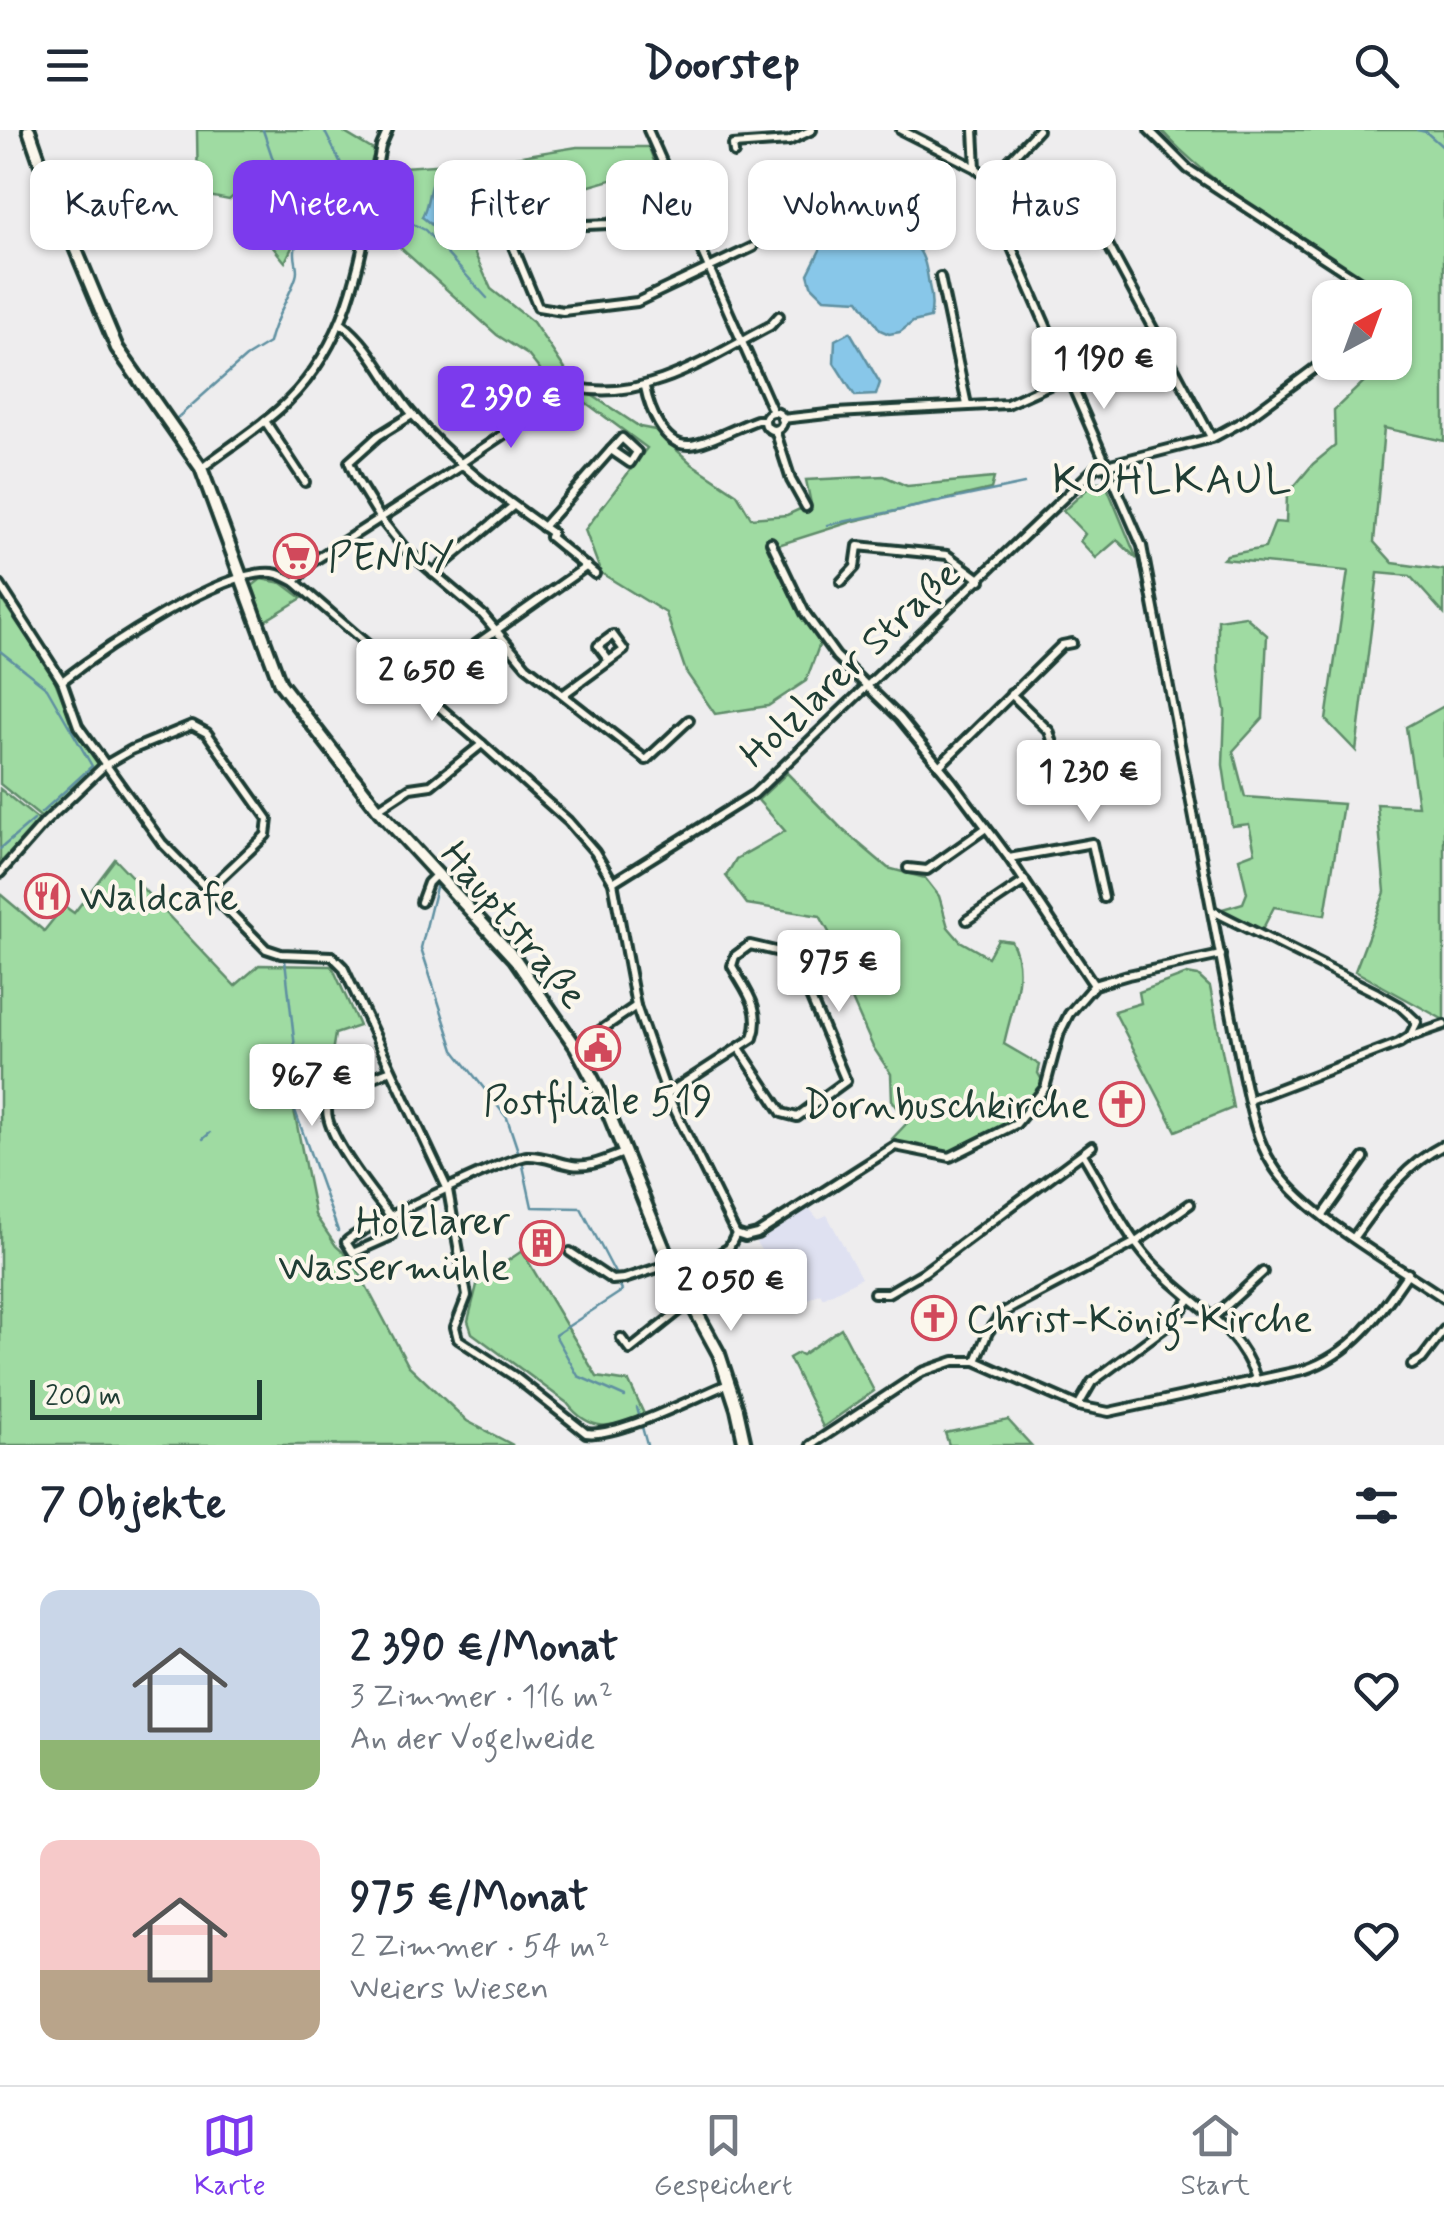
<!DOCTYPE html>
<html lang="de">
<head>
<meta charset="utf-8">
<style>
  :root { --surface:#fff; --page:#f6f6f7; --text:#1f2937; --muted:#747a83; --line:#e0e1e3; --accent:#7c3aed }
  body { margin:0; font-family:Mynerve,sans-serif; background:var(--page); color:var(--text); height:100vh; display:flex; flex-direction:column; font-size:38px; white-space:nowrap }
  * { box-sizing:border-box; margin:0 }
  p { font-size:32px; color:var(--muted) }
  .icon { flex:none; width:55px; height:55px; fill:none; stroke:currentColor; stroke-width:2; stroke-linecap:round; stroke-linejoin:round }
  .map { position:relative; height:1315px; overflow:hidden }
  .side { display:flex; flex-direction:column; background:var(--surface); flex:1 }
  .side>* { flex:none }
  .hud { position:absolute; left:30px; top:30px; width:1385px; height:90px; display:flex; gap:20px }
  .needle { width:65px; rotate:41deg }
  .controls { position:absolute; left:1312px; top:150px; display:grid; gap:20px }
  .controls a { display:grid; place-items:center; width:100px; height:100px; border-radius:20px; background:var(--surface); box-shadow:0 2px 8px #0004; font-size:50px }
  .scale { position:absolute; left:30px; bottom:25px; width:232px; box-sizing:border-box; padding-left:10px; border:5px solid #1f3d34; border-top:0; font-size:28px; line-height:35px; white-space:nowrap; color:#1f3d34; -webkit-text-stroke:8px #fbf7ec; paint-order:stroke }
  .price { position:absolute; translate:-50% -85px; padding:0 22px; border-radius:10px; background:#fff; color:#222; font-size:32px; line-height:65px; filter:drop-shadow(0 2px 5px #0008) }
  .price::after { content:''; position:absolute; left:50%; top:60px; width:30px; height:22px; margin-left:-15px; background:inherit; clip-path:polygon(0 0,100% 0,50% 100%) }
  .price.current { background:var(--accent); color:#fff }
  ul { padding:0; list-style:none }
  li { display:flex; align-items:center; gap:30px; height:250px; padding:0 40px }
  li span { display:grid; place-items:center; flex:none; width:280px; height:200px; border-radius:20px; color:#555 }
  li>.icon { margin-inline-start:auto }
  span .icon { width:120px; height:120px; fill:#fffc; stroke-width:1 }
  li b { font-size:42px }
  h2 { display:flex; justify-content:space-between; align-items:center; height:120px; padding:0 40px; font-size:42px }
  .pill { padding:0 35px; border-radius:20px; background:var(--surface); box-shadow:0 2px 8px #0004; font-size:35px; line-height:90px }
  .pill.current { background:var(--accent); color:#fff }
  header { display:flex; justify-content:space-between; align-items:center; height:130px; padding:0 40px; background:var(--surface); font-size:45px; font-weight:700 }
  .tab-bar { display:flex; justify-content:space-around; align-items:center; height:140px; border-top:2px solid var(--line); background:var(--surface); font-size:28px; color:var(--muted) }
  .tab-bar a { display:grid; justify-items:center; gap:5px }
  .tab-bar .current { color:var(--accent) }
  .map>svg:first-child { display:block }
  .built { fill:#dfe1f1 }
  .green { fill:#9fdba2; stroke:#5f8c6b; stroke-width:2.5; fill-rule:evenodd }
  .water { fill:#88c7e9; stroke:#5e90a1; stroke-width:2.5 }
  .lines { fill:none; stroke-linecap:round; stroke-linejoin:round }
  .stream { stroke:#5e90a1; stroke-width:2.5 }
  .minor-casing { stroke:#1f3d34; stroke-width:14 }
  .secondary-casing { stroke:#1f3d34; stroke-width:18 }
  .minor { stroke:#fbf7ec; stroke-width:6 }
  .secondary { stroke:#fbf7ec; stroke-width:10 }
  .labels { text-anchor:middle; stroke-width:8; stroke-linejoin:round; paint-order:stroke }
  .poi-label { font-size:40px; fill:#1f3d34; stroke:#fbf7ec; text-anchor:start }
  .street-label { font-size:40px; fill:#1f3d34; stroke:#fbf7ec }
  .neighbourhood-label { font-size:42px; letter-spacing:2.5px; fill:#1f3d34; stroke:#fbf7ec }
</style>
</head>
<body>
<header><svg class="icon" aria-label="menu" viewBox="0 0 24 24"><path d="M4 6h16M4 12h16M4 18h16"/></svg>Doorstep<svg class="icon" aria-label="search" viewBox="0 0 24 24"><circle cx="10" cy="10" r="6"/><path d="M15 15l6 6"/></svg></header>
<div class="map">
<svg width="1444" height="1315" viewBox="0 0 1444 1315">
  <rect width="100%" height="100%" fill="#eeedee"/>
  <filter id="ink" filterUnits="userSpaceOnUse"><feTurbulence type="fractalNoise" baseFrequency=".01" numOctaves="2"/><feDisplacementMap in="SourceGraphic" scale="20" xChannelSelector="R" yChannelSelector="G"/><feConvolveMatrix kernelMatrix="1 2 1 2 8 2 1 2 1" color-interpolation-filters="sRGB"/></filter>
  <g filter="url(#ink)">
    <!-- built -->
    <polygon class="built" points="809,1078 818,1089 827,1085 861,1148 823,1168 820,1163 796,1176 754,1109"/>
    <!-- green -->
    <g class="green">
      <path d="M197,0H347L345,3L375,21L369,39L484,32L577,17H649L656,37L590,56L492,53L474,122L491,159L533,192L575,254L640,297L655,300L692,334L737,364L751,388L787,385L811,374L806,350L884,346L907,356L994,348L991,359L854,391L778,415L776,418L788,453L822,508L806,551L768,576L715,584L686,542L666,483L601,443L585,400L647,318L581,269L558,263L528,225L497,205L373,93L313,73L285,132L263,105L272,88L255,48L229,70L198,64ZM475,64L466,82L448,99L422,87L429,73Z"/>
      <path d="M1161,0H1444V311L1384,298L1374,412L1393,433L1444,440V484L1410,446L1378,443L1356,621L1326,590L1348,441L1223,429L1227,425L1265,418L1275,392L1286,393L1287,365L1313,334L1335,316L1334,280L1371,245V233L1395,232V168L1390,167C1314,120 1221,65 1161,0Z"/>
      <polygon points="1095,352 1105,352 1137,429 1117,410 1096,428 1080,411 1085,404 1063,381"/>
      <polygon points="261,449 282,453 302,468 263,492 251,457"/>
      <polygon points="0,467 53,546 74,598 100,636 48,693 0,654"/>
      <polygon points="1245,486 1267,505 1263,588 1233,621 1245,667 1343,674 1325,785 1274,777 1262,800 1219,780 1243,773 1247,763 1239,728 1255,722 1249,694 1232,696 1223,635 1225,581 1218,540 1218,490"/>
      <polygon points="1444,576 1444,890 1355,841 1385,762 1377,674 1418,676 1406,597"/>
      <path d="M787,643L843,700L888,738L925,748L939,766L948,797L960,811L988,827L998,809L1011,811C1029,841 1010,883 1004,914L1040,935L1038,943L1043,952L1038,965L1019,989L954,1024L894,1013L892,1009L908,992L892,970L891,944L873,917L830,820V804L820,786L747,774L726,746L736,729L785,701L758,670Z"/>
      <polygon points="0,659 41,692 0,733"/>
      <polygon points="115,729 235,856 259,835 332,836 359,896 335,904 330,935 290,960 315,1085 336,1116 353,1131 408,1235 467,1291 513,1315 0,1315 0,764 44,801 64,776 74,783"/>
      <polygon points="1187,844 1198,846 1210,857 1233,978 1176,1001 1114,881 1141,873 1139,862"/>
      <path d="M522,1121L597,1247L629,1252L644,1284C613,1299 590,1303 567,1273L472,1203L468,1191L478,1151Z"/>
      <polygon points="841,1198 874,1261 823,1297 789,1228 798,1223 802,1225"/>
      <polygon points="1008,1290 1031,1315 949,1315 945,1303"/>
    </g>
    <!-- water -->
    <g class="water">
      <path d="M462,43L473,51C476,73 463,85 448,100H438L422,87C430,71 427,59 436,44Z"/>
      <path d="M883,104C920,110 924,121 929,155C932,167 933,176 930,188L913,192L900,202L889,204L880,200L859,170L824,168L811,155L808,144L823,114L832,107L862,113Z"/>
      <polygon points="850,202 880,253 876,265 855,266 834,233 835,210"/>
    </g>
    <g class="lines">
      <!-- stream -->
      <g class="stream">
        <polyline points="324,0 359,69"/>
        <polyline points="1417,0 1426,2 1444,18"/>
        <polyline points="383,79 425,100 487,168"/>
        <path d="M176,289L246,227L269,213C274,189 288,170 296,147C299,139 295,133 295,124C294,98 315,80 284,62L263,0"/>
        <polyline points="828,395 1024,354"/>
        <polyline points="0,521 47,558 92,636 41,683"/>
        <polyline points="0,719 34,690"/>
        <polyline points="437,753 421,818 454,920 507,988 519,1024"/>
        <polyline points="285,830 297,935 287,958 338,1101"/>
        <polyline points="203,1009 210,1003"/>
        <polyline points="522,1031 532,1077 581,1078 616,1145"/>
        <polyline points="342,1113 356,1138"/>
        <polyline points="619,1153 622,1161 555,1205 578,1246 625,1267"/>
        <polyline points="637,1278 639,1285"/>
        <polyline points="642,1297 647,1315"/>
      </g>
      <defs>
        <g id="minor">
          <polyline points="648,0 773,282"/>
          <polyline points="901,0 976,38 990,51"/>
          <polyline points="974,0 976,38"/>
          <polyline points="1149,0 1188,39 1385,168"/>
          <polyline points="734,23 733,15 789,11 812,0"/>
          <path d="M990,51L992,72L1142,416L1243,945C1250,976 1255,1007 1272,1034C1302,1084 1395,1134 1444,1168"/>
          <polyline points="990,51 1038,0"/>
          <polyline points="517,57 520,98"/>
          <polyline points="678,67 609,94 520,98 513,116 538,177 563,181 637,172 753,117"/>
          <polyline points="1088,89 1092,89 1098,96 1211,307"/>
          <polyline points="940,147 967,275"/>
          <path d="M342,194C373,217 388,257 414,286C453,333 503,368 552,403L550,407L595,444"/>
          <path d="M645,257C649,277 663,317 690,315C707,314 739,296 757,290H765"/>
          <path d="M578,258C646,272 712,226 770,196L779,186"/>
          <circle cx="774" cy="291" r="9"/>
          <polyline points="412,285 378,306 349,332 357,350 381,389 405,419 483,485 526,536 646,630 689,590"/>
          <polyline points="782,289 836,283 1007,274 1067,247"/>
          <polyline points="265,291 305,352"/>
          <polyline points="775,300 791,350 806,377"/>
          <polygon points="622,308 637,322 630,333 611,320"/>
          <polyline points="461,333 544,277"/>
          <path d="M202,338C230,316 262,297 287,272C358,202 363,108 381,16L388,0"/>
          <polyline points="543,397 611,320"/>
          <polyline points="771,412 805,483 836,526 900,588 953,653 1009,728 1094,855"/>
          <polyline points="433,443 513,376"/>
          <polyline points="295,452 312,432 463,335"/>
          <polyline points="841,452 855,437 858,416 947,425 981,450"/>
          <path d="M0,455L62,551L78,596L162,713L266,819L281,824L332,826L343,837L448,1060L467,1166L455,1197L458,1209L514,1246L586,1303C617,1308 695,1267 728,1254"/>
          <path d="M62,551C102,520 223,438 273,443C281,444 288,448 295,452L482,614L568,691L595,722L613,752L636,876L667,964L736,1104"/>
          <polyline points="417,556 587,436"/>
          <polyline points="564,564 624,520 613,505 598,516 609,531"/>
          <polyline points="1011,564 1049,601 1060,635"/>
          <polyline points="939,636 1062,515 1072,513"/>
          <polyline points="378,679 410,658 431,655 482,614"/>
          <polyline points="1009,728 1092,713 1104,768"/>
          <polyline points="908,738 927,740 986,698"/>
          <polyline points="0,743 45,692 105,635 131,620 192,595 207,603 268,689 266,705 207,761"/>
          <polyline points="613,752 754,664 1095,338 1212,308 1245,290 1330,227"/>
          <polyline points="421,772 428,753 437,744"/>
          <polyline points="1213,781 1377,863 1400,876 1417,892 1410,906 1399,913 1249,970"/>
          <polyline points="967,790 1025,751"/>
          <polyline points="1412,906 1444,895"/>
          <polyline points="576,917 636,876"/>
          <path d="M391,940C377,946 336,960 329,973C316,996 376,1067 391,1087L394,1091L391,1106L353,1123L346,1112C355,1100 508,1028 527,1026C543,1025 557,1033 572,1035C590,1038 607,1029 624,1023"/>
          <path d="M667,964L753,908C763,879 746,861 732,836L735,826L750,815L788,824L796,833L846,951L797,987L782,983L739,918"/>
          <path d="M1083,1024C1104,1058 1123,1101 1150,1131C1189,1174 1238,1193 1257,1251"/>
          <polyline points="1324,1084 1364,1028"/>
          <polyline points="736,1104 745,1107 757,1104 895,1016 950,1027 1016,994 1045,958 1060,902 1069,884 1094,855 1128,845 1221,825"/>
          <path d="M1354,1107C1381,1070 1403,1036 1444,1015"/>
          <polyline points="570,1122 612,1150 624,1149 670,1134"/>
          <polyline points="677,1148 729,1118 736,1104"/>
          <polyline points="874,1163 888,1163 924,1142 1092,1016"/>
          <polyline points="1214,1187 1263,1142"/>
          <polyline points="621,1208 630,1220 690,1172"/>
          <polyline points="976,1231 988,1202 1002,1183 1136,1112 1190,1074"/>
          <polyline points="1412,1235 1422,1229 1444,1200"/>
          <polyline points="1078,1276 1092,1252 1171,1193 1189,1170"/>
          <path d="M811,1315L922,1242L954,1231H976L1078,1276L1109,1282L1303,1240C1353,1224 1380,1184 1408,1143"/>
        </g>
        <polyline id="secondary" points="29,0 45,46 117,218 201,338 280,553 380,682 515,829 576,917 602,967 670,1134 719,1224 737,1279 745,1315"/>
      </defs>
      <!-- minor casing -->
      <use href="#minor" class="minor-casing"/>
      <!-- secondary casing -->
      <use href="#secondary" class="secondary-casing"/>
      <!-- minor -->
      <use href="#minor" class="minor"/>
      <!-- secondary -->
      <use href="#secondary" class="secondary"/>
    </g>
  </g>
  <!-- icons -->
  <defs>
    <symbol id="supermarket-ring" viewBox="-11 -11 22 22"><circle r="9.5" fill="#fbf7ec" stroke="#d1495b" stroke-width="1.5"/><path d="M-6-5.5h2.5l.6 2H6L4.5 2H-2.5L-4.4-4H-6ZM-1.5 3.2a1.3 1.3 0 1 0 .1 0ZM3 3.2a1.3 1.3 0 1 0 .1 0Z" fill="#d1495b"/></symbol>
    <symbol id="restaurant-ring" viewBox="-11 -11 22 22"><circle r="9.5" fill="#fbf7ec" stroke="#d1495b" stroke-width="1.5"/><path d="M-5-6h1v4h1v-4h1v4h1v-4h1v5L-1.5 .5V6h-2V.5L-5-1ZM5-6V6H3V1.5H1.5Q1.5-4 5-6Z" fill="#d1495b"/></symbol>
    <symbol id="civic-ring" viewBox="-11 -11 22 22"><circle r="9.5" fill="#fbf7ec" stroke="#d1495b" stroke-width="1.5"/><path d="M-.6-6.5H3V-4.5H.6V-3L4-1V1h2V6H-6V1h2V-1L-.6-3ZM-1.2 2.5V6h2.4V2.5Z" fill="#d1495b"/></symbol>
    <symbol id="church-ring" viewBox="-11 -11 22 22"><circle r="9.5" fill="#fbf7ec" stroke="#d1495b" stroke-width="1.5"/><path d="M-1.2-6h2.4v3.5h3.3v2.4h-3.3V6h-2.4V-.1h-3.3v-2.4h3.3Z" fill="#d1495b"/></symbol>
    <symbol id="building-ring" viewBox="-11 -11 22 22"><circle r="9.5" fill="#fbf7ec" stroke="#d1495b" stroke-width="1.5"/><path d="M-4-6H4V6H1V3H-1V6H-4ZM-2.5-4.3h1.7v1.8h-1.7ZM.8-4.3h1.7v1.8H.8ZM-2.5-1h1.7V.8h-1.7ZM.8-1h1.7V.8H.8Z" fill="#d1495b"/></symbol>
  </defs>
  <g fill-rule="evenodd">
    <use href="#supermarket-ring" x="271" y="401" width="50" height="50"/>
    <use href="#restaurant-ring" x="22" y="741" width="50" height="50"/>
    <use href="#civic-ring" x="573" y="893" width="50" height="50"/>
    <use href="#church-ring" x="1097" y="949" width="50" height="50"/>
    <use href="#building-ring" x="517" y="1088" width="50" height="50"/>
    <use href="#church-ring" x="909" y="1163" width="50" height="50"/>
  </g>
  <g class="labels">
    <!-- poi labels -->
    <g class="poi-label">
      <text x="328" y="440">PENNY</text>
      <text x="80" y="780">Waldcafe</text>
      <text x="598" y="984" text-anchor="middle">Postfiliale 519</text>
      <text x="1090" y="988" text-anchor="end">Dornbuschkirche</text>
      <text x="510" y="1104" text-anchor="end">Holzlarer<tspan x="510" dy="46">Wassermühle</tspan></text>
      <text x="966" y="1202">Christ-König-Kirche</text>
    </g>
    <!-- street labels -->
    <g class="street-label">
      <text transform="translate(849 533) rotate(-43)" y="14">Holzlarer Straße</text>
      <text transform="translate(515 794) rotate(50)" y="14">Hauptstraße</text>
    </g>
    <!-- neighbourhood labels -->
    <g class="neighbourhood-label">
      <text x="1173" y="363">KOHLKAUL</text>
    </g>
  </g>
</svg>
<div class="controls">
<a><svg class="needle" viewBox="-14 -14 28 28"><path d="M0-13l5 13h-10z" fill="#e53935"/><path d="M0 13l5-13h-10z" fill="#747a83"/></svg></a>
</div>
<div class="scale">200 m</div>
<b class="price" style="left:1104px;top:282px">1 190 €</b>
<b class="price current" style="left:511px;top:321px">2 390 €</b>
<b class="price" style="left:432px;top:594px">2 650 €</b>
<b class="price" style="left:1089px;top:695px">1 230 €</b>
<b class="price" style="left:839px;top:885px">975 €</b>
<b class="price" style="left:312px;top:999px">967 €</b>
<b class="price" style="left:731px;top:1204px">2 050 €</b>
<div class="hud">
<a class="pill">Kaufen</a>
<a class="pill current">Mieten</a>
<a class="pill">Filter</a>
<a class="pill">Neu</a>
<a class="pill">Wohnung</a>
<a class="pill">Haus</a>
</div>
</div>
<section class="side">
<h2>7 Objekte<svg class="icon" aria-label="filters" viewBox="0 0 24 24"><path d="M4 7h16M4 17h16"/><circle cx="9" cy="7" r="2"/><circle cx="15" cy="17" r="2"/></svg></h2>
<ul>
<li><span style="background:linear-gradient(#c9d6e8 75%,#8fb573 0)"><svg class="icon" aria-label="home" viewBox="0 0 24 24"><path d="M3 11l9-7 9 7M6 9v11h12V9"/></svg></span><div><b>2 390 €/Monat</b><p>3 Zimmer · 116 m²</p><p>An der Vogelweide</p></div><svg class="icon" aria-label="heart" viewBox="0 0 24 24"><path d="M12 20l-8-8c-3-5 5-10 8-4 3-6 11-1 8 4z"/></svg></li>
<li><span style="background:linear-gradient(#f6c9c9 65%,#b9a48a 0)"><svg class="icon" aria-label="home" viewBox="0 0 24 24"><path d="M3 11l9-7 9 7M6 9v11h12V9"/></svg></span><div><b>975 €/Monat</b><p>2 Zimmer · 54 m²</p><p>Weiers Wiesen</p></div><svg class="icon" aria-label="heart" viewBox="0 0 24 24"><path d="M12 20l-8-8c-3-5 5-10 8-4 3-6 11-1 8 4z"/></svg></li>
</ul>
</section>
<nav class="tab-bar">
<a class="current"><svg class="icon" aria-label="map" viewBox="0 0 24 24"><path d="M3 6l6-2 6 2 6-2v14l-6 2-6-2-6 2zM9 4v14M15 6v14"/></svg>Karte</a>
<a><svg class="icon" aria-label="saved" viewBox="0 0 24 24"><path d="M7 4h10v16l-5-4-5 4z"/></svg>Gespeichert</a>
<a><svg class="icon" aria-label="home" viewBox="0 0 24 24"><path d="M3 11l9-7 9 7M6 9v11h12V9"/></svg>Start</a>
</nav>
</body>
</html>
